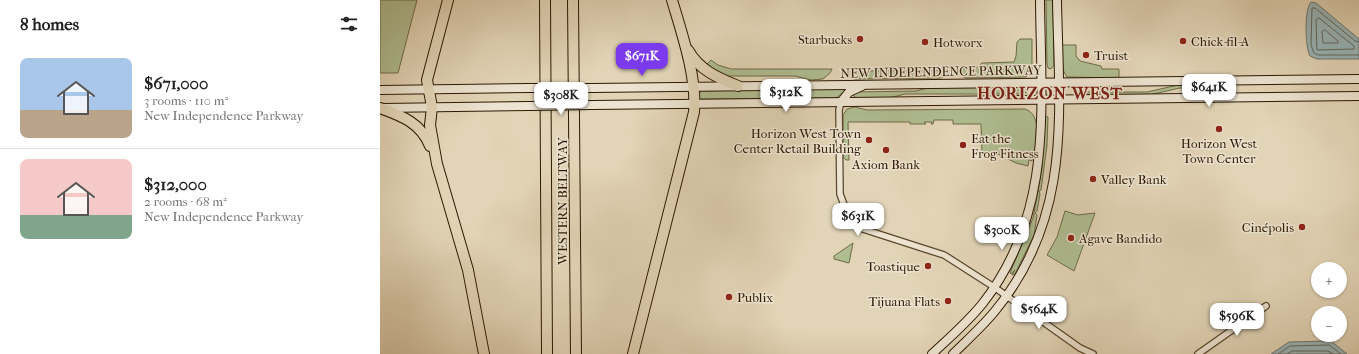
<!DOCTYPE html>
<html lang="en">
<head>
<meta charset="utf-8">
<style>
  :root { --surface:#fff; --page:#f6f6f6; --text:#222; --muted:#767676; --line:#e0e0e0; --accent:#7c3aed }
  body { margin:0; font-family:"IM FELL French Canon",serif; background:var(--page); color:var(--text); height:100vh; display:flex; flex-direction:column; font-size:15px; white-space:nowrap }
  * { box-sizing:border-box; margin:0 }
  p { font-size:13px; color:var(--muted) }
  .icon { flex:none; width:22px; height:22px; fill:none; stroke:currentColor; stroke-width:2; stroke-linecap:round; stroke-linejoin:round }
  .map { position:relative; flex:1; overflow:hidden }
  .panel { display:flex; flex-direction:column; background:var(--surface); width:380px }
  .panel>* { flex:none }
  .fabs { position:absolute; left:931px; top:262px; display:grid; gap:8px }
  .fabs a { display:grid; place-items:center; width:36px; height:36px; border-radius:50%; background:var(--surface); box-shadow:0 1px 3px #0004; font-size:20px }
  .price { position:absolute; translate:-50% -34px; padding:0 9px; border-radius:8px; background:#fff; color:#222; font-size:13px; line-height:26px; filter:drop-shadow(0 1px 2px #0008) }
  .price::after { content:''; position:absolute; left:50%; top:24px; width:12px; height:9px; margin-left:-6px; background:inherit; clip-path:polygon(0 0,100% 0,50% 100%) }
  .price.selected { background:var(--accent); color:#fff }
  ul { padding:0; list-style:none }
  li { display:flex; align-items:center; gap:12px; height:100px; padding:0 20px }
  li+li { border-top:1px solid var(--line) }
  li span { display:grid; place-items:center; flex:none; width:112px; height:80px; border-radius:8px; color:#555 }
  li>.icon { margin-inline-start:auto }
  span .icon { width:48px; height:48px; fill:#fffc; stroke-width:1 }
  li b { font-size:17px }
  h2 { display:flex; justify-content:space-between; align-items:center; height:48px; padding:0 20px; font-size:17px }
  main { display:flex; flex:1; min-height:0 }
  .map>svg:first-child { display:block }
  .green { fill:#afbd91; stroke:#6e6a48 }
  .water { fill:#99b5b9; stroke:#6e766f }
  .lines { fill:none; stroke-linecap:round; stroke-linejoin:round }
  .shore { stroke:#63665c; stroke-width:1 }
  .street-casing { stroke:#5a472e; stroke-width:8 }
  .secondary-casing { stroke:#2d1800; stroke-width:10 }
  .highway-casing { stroke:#2d1800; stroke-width:12 }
  .street { stroke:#ece3d0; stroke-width:5.5 }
  .secondary { stroke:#ece3d0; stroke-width:8 }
  .highway { stroke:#e2d4b6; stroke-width:10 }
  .secondary-bridge-casing { stroke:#2d1800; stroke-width:10; stroke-linecap:butt }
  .secondary-bridge { stroke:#ece3d0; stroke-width:8 }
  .poi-dot { fill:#8f2418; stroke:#ece3d0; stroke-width:1.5 }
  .labels { text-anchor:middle; stroke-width:3; stroke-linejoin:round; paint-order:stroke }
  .poi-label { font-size:13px; fill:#2d1800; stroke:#ece3d0; text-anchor:start }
  .street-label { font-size:13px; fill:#2d1800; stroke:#ece3d0 }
  .district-label { font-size:17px; font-weight:bold; letter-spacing:1px; fill:#7a1f14; stroke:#ece3d0 }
</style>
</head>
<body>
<main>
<section class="panel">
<h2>8 homes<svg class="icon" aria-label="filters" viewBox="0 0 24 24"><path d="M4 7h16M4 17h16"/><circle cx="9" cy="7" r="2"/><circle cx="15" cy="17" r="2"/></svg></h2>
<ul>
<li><span style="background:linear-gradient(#a9c7e8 65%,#b9a48a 0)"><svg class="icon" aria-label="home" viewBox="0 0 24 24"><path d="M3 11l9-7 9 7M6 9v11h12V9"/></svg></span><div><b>$671,000</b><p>3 rooms · 110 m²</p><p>New Independence Parkway</p></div></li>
<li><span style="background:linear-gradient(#f6c9c9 70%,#7fa58c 0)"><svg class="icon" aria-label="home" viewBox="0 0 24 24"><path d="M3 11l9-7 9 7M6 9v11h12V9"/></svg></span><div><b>$312,000</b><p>2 rooms · 68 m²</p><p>New Independence Parkway</p></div></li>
</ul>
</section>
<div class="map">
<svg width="979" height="354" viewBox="0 0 979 354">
  <rect width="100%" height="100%" fill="#e2d4b6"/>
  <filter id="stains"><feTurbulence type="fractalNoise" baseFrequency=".005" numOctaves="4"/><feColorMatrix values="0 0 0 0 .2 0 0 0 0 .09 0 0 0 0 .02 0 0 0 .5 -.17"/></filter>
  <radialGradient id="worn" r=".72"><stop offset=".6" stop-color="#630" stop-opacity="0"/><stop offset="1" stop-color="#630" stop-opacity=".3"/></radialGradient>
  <!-- green -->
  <g class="green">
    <polygon points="0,0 37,0 18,73 0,73"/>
    <polygon points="666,0 673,0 674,65 671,69 668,68 667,64"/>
    <path d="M640,39H652V70L646,77L587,78C581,77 578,74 576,69L596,68L602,63L634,62L636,56L637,42Z"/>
    <polygon points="681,45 696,45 696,56 700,61 721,66 722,69 739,69 739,78 687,77 683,70"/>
    <polygon points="331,60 338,65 351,69 452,69 450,73 443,79 431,80 415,76 346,76 325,66"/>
    <polygon points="461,68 486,71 569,70 566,76 561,78 475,79 465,76"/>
    <polygon points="798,85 847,86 845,88 800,88 769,95 694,94 695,92 767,92"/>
    <polygon points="638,86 646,88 647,92 641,94 525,94 509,98 476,98 473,95 476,92 536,91 551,87"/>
    <polygon points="468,88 456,98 319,99 320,91"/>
    <path d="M475,107L487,110L645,109C662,115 656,138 655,152L653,155L652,161L649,160L648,166L636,163L618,154H599L602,153L601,124H573V120H554L553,124H551L552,122H544L546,124H530V122H468L469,160H466L463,157V115L467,109Z"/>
    <polygon points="665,116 668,117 667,145 661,190 659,191 660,194 657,211 655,213 657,215 654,235 635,274 632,275 635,270 631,274 630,273 653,218 662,168"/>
    <polygon points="685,211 698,215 715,213 694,271 667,255 677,237"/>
    <polygon points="473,243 469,263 454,259 454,256"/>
  </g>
  <!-- water -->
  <g class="water">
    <path d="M931,2L936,3L979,39V59H937L930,56C925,46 924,10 931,2Z"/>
    <polygon points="951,341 967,354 891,354 909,342"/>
  </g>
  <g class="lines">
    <!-- shore -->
    <g class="shore">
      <polygon points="939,18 974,46 974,49 937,50 936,20"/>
      <polygon points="945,30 958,41 958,43 943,43 942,32"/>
      <polyline points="979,42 975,41 935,8 932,8 931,45 934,53 938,55 979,55"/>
      <polyline points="898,354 910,346 949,345 961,354"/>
      <polyline points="907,354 912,351 948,351 953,354"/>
    </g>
    <defs>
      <g id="street">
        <polyline points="461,102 459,110 460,194 467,213 474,222 483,229 564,255 614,287 700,348 713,354"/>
        <polyline points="818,354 886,306"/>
      </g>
      <g id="secondary">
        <polyline points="212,88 979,79"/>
        <polyline points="0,90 149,88"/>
        <polyline points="461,102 469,92 482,86"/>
        <polyline points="212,105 979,96"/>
        <polyline points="2,108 149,106"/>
        <path d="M552,354C569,338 588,322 603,303C674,212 661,107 660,0"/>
        <path d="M573,354C587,340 603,326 615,311C693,216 679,113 677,0"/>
      </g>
      <g id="highway">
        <polyline points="68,0 47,80 52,107 50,125 57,164 88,270 104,354"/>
        <polyline points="165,0 167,354"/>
        <polyline points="193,0 196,354"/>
        <path d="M308,50C319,70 338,78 358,86"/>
        <path d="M0,108C22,116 41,123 50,146"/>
        <path d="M253,354L314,112C317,77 302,34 292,0"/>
      </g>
    </defs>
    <!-- street casing -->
    <use href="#street" class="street-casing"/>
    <!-- secondary casing -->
    <use href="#secondary" class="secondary-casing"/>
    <!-- highway casing -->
    <use href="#highway" class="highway-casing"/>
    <!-- street -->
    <use href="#street" class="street"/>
    <!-- secondary -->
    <use href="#secondary" class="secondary"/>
    <!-- highway -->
    <use href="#highway" class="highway"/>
    <defs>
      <g id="secondary-bridge">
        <polyline points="149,88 212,88"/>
        <polyline points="149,106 212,105"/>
      </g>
    </defs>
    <!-- secondary-bridge casing -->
    <use href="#secondary-bridge" class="secondary-bridge-casing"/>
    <!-- secondary-bridge -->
    <use href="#secondary-bridge" class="secondary-bridge"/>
  </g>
  <!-- markers -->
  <g class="poi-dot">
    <circle cx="480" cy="39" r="4"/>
    <circle cx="803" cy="41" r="4"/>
    <circle cx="545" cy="42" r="4"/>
    <circle cx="706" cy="55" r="4"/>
    <circle cx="839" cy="129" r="4"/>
    <circle cx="489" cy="140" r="4"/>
    <circle cx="583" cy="145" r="4"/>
    <circle cx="506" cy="150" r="4"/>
    <circle cx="713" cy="179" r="4"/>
    <circle cx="922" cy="227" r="4"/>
    <circle cx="691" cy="238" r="4"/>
    <circle cx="548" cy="266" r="4"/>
    <circle cx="349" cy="297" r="4"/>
    <circle cx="568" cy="301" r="4"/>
  </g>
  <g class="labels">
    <!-- poi labels -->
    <g class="poi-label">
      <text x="472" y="44" text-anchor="end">Starbucks</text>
      <text x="811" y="46">Chick-fil-A</text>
      <text x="553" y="47">Hotworx</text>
      <text x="714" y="60">Truist</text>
      <text x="481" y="138" text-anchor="end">Horizon West Town<tspan x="481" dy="15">Center Retail Building</tspan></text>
      <text x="591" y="143">Eat the<tspan x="591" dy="15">Frog Fitness</tspan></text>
      <text x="839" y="148" text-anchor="middle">Horizon West<tspan x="839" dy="15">Town Center</tspan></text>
      <text x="506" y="169" text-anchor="middle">Axiom Bank</text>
      <text x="721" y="184">Valley Bank</text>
      <text x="914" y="232" text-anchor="end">Cinépolis</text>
      <text x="699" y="243">Agave Bandido</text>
      <text x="540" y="271" text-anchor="end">Toastique</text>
      <text x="357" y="302">Publix</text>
      <text x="560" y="306" text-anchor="end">Tijuana Flats</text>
    </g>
    <!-- street labels -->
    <g class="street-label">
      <text transform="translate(561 71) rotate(-1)" y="5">NEW INDEPENDENCE PARKWAY</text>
      <text transform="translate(182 201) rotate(-90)" y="5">WESTERN BELTWAY</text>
    </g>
    <!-- district labels -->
    <g class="district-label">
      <text x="670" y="99">HORIZON WEST</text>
    </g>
  </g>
  <rect width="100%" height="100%" filter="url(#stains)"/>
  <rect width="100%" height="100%" fill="url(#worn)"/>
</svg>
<div class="fabs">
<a>+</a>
<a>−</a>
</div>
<b class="price selected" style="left:262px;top:77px">$671K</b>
<b class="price" style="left:829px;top:108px">$641K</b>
<b class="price" style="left:406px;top:113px">$312K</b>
<b class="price" style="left:181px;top:116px">$308K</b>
<b class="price" style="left:478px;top:237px">$631K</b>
<b class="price" style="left:622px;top:251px">$300K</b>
<b class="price" style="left:659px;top:330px">$564K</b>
<b class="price" style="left:857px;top:337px">$596K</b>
</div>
</main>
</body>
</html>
